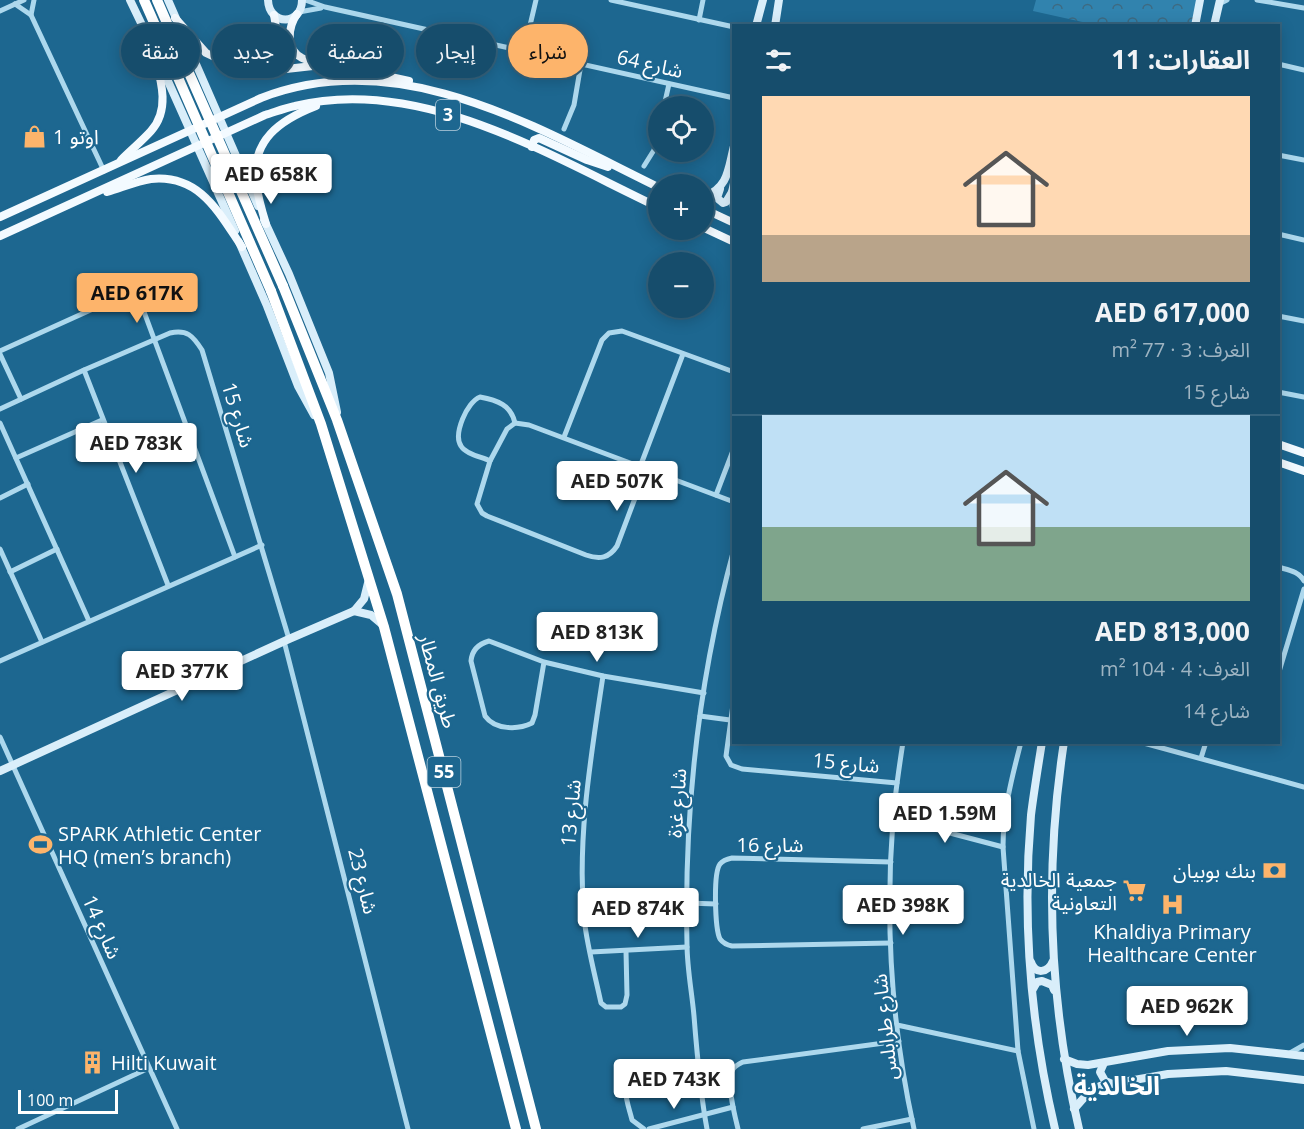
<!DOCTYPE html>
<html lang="ar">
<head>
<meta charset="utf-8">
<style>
  :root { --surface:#164d6c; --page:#1f5472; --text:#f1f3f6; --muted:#9eb4c2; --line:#35647f; --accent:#fdb46b }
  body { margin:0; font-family:"Open Sans","Noto Sans Arabic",sans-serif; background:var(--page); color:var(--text); direction:rtl; height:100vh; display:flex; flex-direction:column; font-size:22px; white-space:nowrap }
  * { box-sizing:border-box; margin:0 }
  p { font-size:20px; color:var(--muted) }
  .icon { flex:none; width:33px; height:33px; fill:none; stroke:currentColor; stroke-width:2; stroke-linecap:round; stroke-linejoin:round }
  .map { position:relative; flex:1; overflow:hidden; direction:ltr }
  .drawer { position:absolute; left:732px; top:24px; width:548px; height:720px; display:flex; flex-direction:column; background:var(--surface); border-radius:0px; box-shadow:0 3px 15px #0003,0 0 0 2px var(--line); direction:rtl }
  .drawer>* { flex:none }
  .hud { position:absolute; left:18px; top:24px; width:570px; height:54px; direction:rtl; display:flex; gap:12px }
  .buttons { position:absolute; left:648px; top:96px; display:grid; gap:12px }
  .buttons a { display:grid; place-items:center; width:66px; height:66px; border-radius:50%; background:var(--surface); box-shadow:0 3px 15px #0003,0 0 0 2px var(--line); font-size:30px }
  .scale { position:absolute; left:18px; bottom:15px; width:100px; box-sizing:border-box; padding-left:6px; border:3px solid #fff; border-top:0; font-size:16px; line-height:21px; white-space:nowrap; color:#fff; -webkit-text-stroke:4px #1d6790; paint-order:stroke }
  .price { position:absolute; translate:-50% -51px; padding:0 14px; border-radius:6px; background:#fff; color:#222; font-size:20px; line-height:39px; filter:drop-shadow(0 2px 3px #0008) }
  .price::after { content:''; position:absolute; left:50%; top:36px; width:18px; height:14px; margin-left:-9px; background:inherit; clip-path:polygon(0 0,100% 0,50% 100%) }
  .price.current { background:var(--accent); color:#111 }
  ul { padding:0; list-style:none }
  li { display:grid; align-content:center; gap:12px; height:318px; padding:0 30px }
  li+li { border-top:2px solid var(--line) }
  li span { display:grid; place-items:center; height:186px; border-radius:0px; color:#555 }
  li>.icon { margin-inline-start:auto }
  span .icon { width:108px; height:108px; fill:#fffc; stroke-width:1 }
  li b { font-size:26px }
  h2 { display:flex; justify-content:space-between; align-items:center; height:72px; padding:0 30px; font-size:26px }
  .pill { padding:0 21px; border-radius:27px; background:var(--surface); box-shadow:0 3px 15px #0003,0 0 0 2px var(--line); font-size:21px; line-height:54px }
  .pill.current { background:var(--accent); color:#111 }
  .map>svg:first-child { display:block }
  .forest { fill:url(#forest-crowns) }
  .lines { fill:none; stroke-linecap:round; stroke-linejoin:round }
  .street { stroke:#add8ed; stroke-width:5 }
  .secondary { stroke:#d9eefa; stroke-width:8 }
  .primary { stroke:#f3faff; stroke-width:8 }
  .highway { stroke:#fff; stroke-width:10 }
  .highway-bridge { stroke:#fff; stroke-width:10 }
  .labels { text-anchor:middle; stroke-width:4.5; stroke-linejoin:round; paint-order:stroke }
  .shield { fill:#1d6790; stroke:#bbd1de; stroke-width:1.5 }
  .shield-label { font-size:18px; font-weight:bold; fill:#fff }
  .street-label { font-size:20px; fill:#fff; stroke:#1d6790 }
  .poi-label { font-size:20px; fill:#fff; stroke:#1d6790; text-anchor:start }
  .district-label { font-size:26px; font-weight:bold; fill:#fff; stroke:#1d6790 }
</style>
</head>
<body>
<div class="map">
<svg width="1304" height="1129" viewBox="0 0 1304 1129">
  <defs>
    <pattern id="forest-crowns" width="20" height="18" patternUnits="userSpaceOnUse" patternTransform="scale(1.5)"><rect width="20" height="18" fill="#3183ae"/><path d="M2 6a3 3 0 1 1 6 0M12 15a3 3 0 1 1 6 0" fill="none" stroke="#3d6a82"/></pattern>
  </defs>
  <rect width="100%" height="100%" fill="#1d6790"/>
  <!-- forest -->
  <polygon class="forest" points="1036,0 1197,0 1191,25 1096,25 1033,11"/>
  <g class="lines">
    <!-- street -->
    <g class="street">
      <polyline points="305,0 325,7 734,98"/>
      <polyline points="611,0 734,27"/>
      <polyline points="1257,0 1304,8"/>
      <polyline points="15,4 31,15 104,171"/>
      <polyline points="1219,4 1227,0"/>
      <polyline points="0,11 24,0"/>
      <polyline points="299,12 321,8"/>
      <polyline points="31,15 34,0"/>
      <polyline points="699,20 703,0"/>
      <polyline points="524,51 536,0"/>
      <polyline points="1278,64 1304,70"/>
      <polyline points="664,106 669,84"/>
      <polyline points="564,129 574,105 581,64"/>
      <polyline points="1278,155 1304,160"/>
      <polyline points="644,166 654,150 658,133"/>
      <polyline points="1278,234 1304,240"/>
      <polyline points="1278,316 1304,321"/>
      <polyline points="0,351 126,294 136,296 140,301 235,557"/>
      <polyline points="0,354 21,399"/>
      <polyline points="84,370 168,585"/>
      <polyline points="1278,392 1304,397"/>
      <path d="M0,409L84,370L170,333C187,329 193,336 202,350L289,639"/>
      <polyline points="0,423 89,621"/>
      <polyline points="564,437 602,340 609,333 622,331 734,372"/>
      <polyline points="16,458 102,420"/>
      <path d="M490,461C482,457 465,454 461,446C453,434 467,402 480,397C497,400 511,405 515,423"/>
      <polyline points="640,467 683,354"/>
      <path d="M646,469L617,546C609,558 600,560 586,555L487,516L482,513L477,504L490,461L507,429L515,423L529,425L734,502"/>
      <polyline points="716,495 734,448"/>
      <polyline points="0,498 28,484"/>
      <polyline points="0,549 42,642"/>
      <path d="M1278,567C1288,570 1299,571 1304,581"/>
      <polyline points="10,572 57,549"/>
      <polyline points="284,641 408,1129"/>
      <polyline points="0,661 262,545"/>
      <path d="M544,662L535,715L532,723C518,730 495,730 485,716L471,661C472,650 478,644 489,641L544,662L603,676L704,693"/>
      <polyline points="1278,675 1304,589"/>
      <path d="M603,676C591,756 577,837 584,918C587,946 595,975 601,1003L606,1007H621L625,1004L627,995L626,951"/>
      <polyline points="734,697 726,756 731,765 742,769 897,783"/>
      <polyline points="700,716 730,720"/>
      <polyline points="0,737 177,1129"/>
      <path d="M903,742C899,768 895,794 893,820C885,922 892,1029 914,1129"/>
      <path d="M1021,742C1012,777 1003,811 1003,847L1018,1051L1034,1129"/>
      <polyline points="1140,742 1304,787"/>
      <polyline points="1201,758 1206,742"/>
      <polyline points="893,818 1003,847"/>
      <path d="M891,862L732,858C727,859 723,860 720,864C713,873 715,929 720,939C723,943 727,945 732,946L891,943"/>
      <polyline points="687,903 716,904"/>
      <polyline points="591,952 687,947"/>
      <polyline points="897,1025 1018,1051"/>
      <polyline points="1290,1053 1304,1045"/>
      <polyline points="18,1129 149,1068"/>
      <path d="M644,1129L632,1120C630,1111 624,1096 626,1087C629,1072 683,1065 697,1061"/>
      <polyline points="649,1129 733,1107"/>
      <path d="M707,1129C700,1092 697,1054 694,1016C692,993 687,968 687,944C684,812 699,677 734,549"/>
      <path d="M738,1129C735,1116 726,1083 732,1071C734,1066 739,1064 743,1062L899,1041"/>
      <polyline points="863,1129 912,1119"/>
    </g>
    <!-- secondary -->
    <g class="secondary">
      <polyline points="130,0 154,50"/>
      <polyline points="168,0 258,206"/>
      <path d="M268,0C269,26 302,26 302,0"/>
      <polyline points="756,26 763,0"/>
      <polyline points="775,26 779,0"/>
      <polyline points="1195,26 1200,0"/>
      <polyline points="1214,26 1220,0"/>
      <polyline points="159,61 235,231"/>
      <polyline points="734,183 732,192 734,208"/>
      <polyline points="720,189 717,198 723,203 726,202 732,192"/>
      <path d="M704,197C729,187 728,169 734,146"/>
      <polyline points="264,220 289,274 329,373 337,412"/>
      <polyline points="239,242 267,306 298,386 314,415"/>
      <polyline points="354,611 371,615 384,626"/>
      <path d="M1042,742C1038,767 1034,791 1031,815C1022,919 1031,1027 1055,1129"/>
      <path d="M1064,742C1044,872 1049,1001 1079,1129"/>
      <polyline points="0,771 289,639 354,611 364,599 369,579"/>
      <path d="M1031,962C1035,975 1048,973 1053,961"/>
      <polyline points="1033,989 1037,982 1042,981 1052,985 1054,990"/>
      <polyline points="1064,1059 1077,1064 1088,1065 1168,1051 1230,1048 1304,1056"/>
      <polyline points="1104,1063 1100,1072 1105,1081 1110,1083"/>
      <polyline points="1074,1109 1089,1092 1100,1086 1168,1074 1226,1071 1304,1080"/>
    </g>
    <!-- primary -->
    <g class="primary">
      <path d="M297,14C288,27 285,49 302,58C308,61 315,61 322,62"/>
      <polyline points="175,18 206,53 227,63 268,71 331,64 409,81"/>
      <path d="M245,67C273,59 280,43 274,15"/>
      <polyline points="532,147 534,140 539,138 587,160 608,167"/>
      <path d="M121,160C131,150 142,141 151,131C173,107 158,72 152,46"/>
      <path d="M107,192C121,188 137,181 151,179C200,174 219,213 242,247"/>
      <polyline points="704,209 734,223"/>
      <path d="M0,217L261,98C400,44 537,128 658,187"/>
      <path d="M266,224C262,211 258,197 256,183C251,140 280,120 316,106"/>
      <polyline points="704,228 734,242"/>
      <path d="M0,236L265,115C275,112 285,108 295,106C420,75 550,156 658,207"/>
      <polyline points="1278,444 1304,453"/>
      <polyline points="1278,462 1304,471"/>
    </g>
    <!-- highway -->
    <g class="highway">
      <polyline points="144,0 159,34"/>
      <polyline points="157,0 170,30"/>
      <polyline points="283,286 337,420 397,594 536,1129"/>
      <polyline points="271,291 321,424 384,627 516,1129"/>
    </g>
    <!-- highway-bridge -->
    <g class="highway-bridge">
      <polyline points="170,30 283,286"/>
      <polyline points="159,34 271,291"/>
    </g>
  </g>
  <!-- icons -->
  <defs>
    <symbol id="shop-bare" viewBox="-9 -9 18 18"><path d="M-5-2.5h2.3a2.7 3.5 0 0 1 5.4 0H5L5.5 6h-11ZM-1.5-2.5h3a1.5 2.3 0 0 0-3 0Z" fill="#fdb46b" stroke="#1d6790" stroke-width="2.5" paint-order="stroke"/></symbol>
    <symbol id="stadium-bare" viewBox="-9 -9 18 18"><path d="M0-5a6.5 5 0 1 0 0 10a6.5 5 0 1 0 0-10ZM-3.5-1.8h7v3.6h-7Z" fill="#fdb46b" stroke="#1d6790" stroke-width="2.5" paint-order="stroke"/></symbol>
    <symbol id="bank-bare" viewBox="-9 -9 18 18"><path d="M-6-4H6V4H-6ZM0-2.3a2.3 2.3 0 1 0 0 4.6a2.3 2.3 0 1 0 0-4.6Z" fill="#fdb46b" stroke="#1d6790" stroke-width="2.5" paint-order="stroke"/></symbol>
    <symbol id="supermarket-bare" viewBox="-9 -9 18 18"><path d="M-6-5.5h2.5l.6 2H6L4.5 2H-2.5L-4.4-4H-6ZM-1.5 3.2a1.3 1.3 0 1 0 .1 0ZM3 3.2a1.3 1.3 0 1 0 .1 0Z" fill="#fdb46b" stroke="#1d6790" stroke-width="2.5" paint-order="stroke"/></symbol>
    <symbol id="hospital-bare" viewBox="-9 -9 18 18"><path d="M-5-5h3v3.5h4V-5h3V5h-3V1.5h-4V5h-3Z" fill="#fdb46b" stroke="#1d6790" stroke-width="2.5" paint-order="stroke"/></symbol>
    <symbol id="building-bare" viewBox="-9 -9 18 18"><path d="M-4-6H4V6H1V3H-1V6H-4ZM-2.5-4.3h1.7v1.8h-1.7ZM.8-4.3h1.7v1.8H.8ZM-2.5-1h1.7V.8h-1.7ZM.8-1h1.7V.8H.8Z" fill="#fdb46b" stroke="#1d6790" stroke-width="2.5" paint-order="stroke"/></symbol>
  </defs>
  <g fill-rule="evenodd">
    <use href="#shop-bare" x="18" y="120" width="33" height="33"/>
    <use href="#stadium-bare" x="24" y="828" width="33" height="33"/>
    <use href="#bank-bare" x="1258" y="854" width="33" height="33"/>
    <use href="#supermarket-bare" x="1118" y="874" width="33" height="33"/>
    <use href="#hospital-bare" x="1156" y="888" width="33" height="33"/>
    <use href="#building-bare" x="76" y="1046" width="33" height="33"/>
  </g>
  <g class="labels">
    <!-- shield labels -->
    <g class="shield">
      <rect x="436" y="100" width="24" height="30" rx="4.5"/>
      <rect x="427.5" y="757" width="33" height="30" rx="4.5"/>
    </g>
    <g class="shield-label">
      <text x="448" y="121">3</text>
      <text x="444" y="778">55</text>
    </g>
    <!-- street labels -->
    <g class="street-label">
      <text transform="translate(650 64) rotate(13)" y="7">شارع 64</text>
      <text transform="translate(238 415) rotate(73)" y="7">شارع 15</text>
      <text transform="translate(438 681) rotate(75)" y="7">طريق المطار</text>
      <text transform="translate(846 763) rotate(5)" y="7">شارع 15</text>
      <text transform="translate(677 803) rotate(-86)" y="7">شارع غزة</text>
      <text transform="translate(571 813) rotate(-85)" y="7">شارع 13</text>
      <text x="770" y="852">شارع 16</text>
      <text transform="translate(363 881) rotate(76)" y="7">شارع 23</text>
      <text transform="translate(102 927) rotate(66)" y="7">شارع 14</text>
      <text transform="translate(885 1027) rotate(-96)" y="7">شارع طرابلس</text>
    </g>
    <!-- poi labels -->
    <g class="poi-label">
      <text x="53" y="144">اوتو 1</text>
      <text x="58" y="841">SPARK Athletic Center<tspan x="58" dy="23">HQ (men’s branch)</tspan></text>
      <text x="1256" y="878" text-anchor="end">بنك بوبيان</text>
      <text x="1117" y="887" text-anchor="end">جمعية الخالدية<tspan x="1117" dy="23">التعاونية</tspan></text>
      <text x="1172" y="939" text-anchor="middle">Khaldiya Primary<tspan x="1172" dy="23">Healthcare Center</tspan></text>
      <text x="111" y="1070">Hilti Kuwait</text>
    </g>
    <!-- district labels -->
    <g class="district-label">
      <text x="1117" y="1095">الخالدية</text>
    </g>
  </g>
</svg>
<div class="buttons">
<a><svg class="icon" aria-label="locate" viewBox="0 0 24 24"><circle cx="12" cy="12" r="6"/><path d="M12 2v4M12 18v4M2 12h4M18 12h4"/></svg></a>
<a>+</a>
<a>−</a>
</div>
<div class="scale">100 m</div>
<b class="price" style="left:271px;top:205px">AED 658K</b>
<b class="price current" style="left:137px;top:324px">AED 617K</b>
<b class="price" style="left:136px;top:474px">AED 783K</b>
<b class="price" style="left:617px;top:512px">AED 507K</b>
<b class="price" style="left:597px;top:663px">AED 813K</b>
<b class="price" style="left:182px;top:702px">AED 377K</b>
<b class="price" style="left:945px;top:844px">AED 1.59M</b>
<b class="price" style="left:903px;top:936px">AED 398K</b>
<b class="price" style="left:638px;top:939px">AED 874K</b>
<b class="price" style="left:1187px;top:1037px">AED 962K</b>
<b class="price" style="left:674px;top:1110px">AED 743K</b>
<div class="hud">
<a class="pill current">شراء</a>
<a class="pill">إيجار</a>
<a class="pill">تصفية</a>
<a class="pill">جديد</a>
<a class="pill">شقة</a>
</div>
<section class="drawer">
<h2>العقارات: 11<svg class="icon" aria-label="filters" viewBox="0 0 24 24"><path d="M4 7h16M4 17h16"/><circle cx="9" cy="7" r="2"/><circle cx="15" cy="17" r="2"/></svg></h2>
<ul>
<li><span style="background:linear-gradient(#ffd9b3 75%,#b9a48a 0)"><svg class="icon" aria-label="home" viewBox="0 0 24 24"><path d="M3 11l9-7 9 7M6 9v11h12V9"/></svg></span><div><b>AED 617,000</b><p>الغرف: 3 · 77 m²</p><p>شارع 15</p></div></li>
<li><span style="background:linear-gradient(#bfe0f5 60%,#7fa58c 0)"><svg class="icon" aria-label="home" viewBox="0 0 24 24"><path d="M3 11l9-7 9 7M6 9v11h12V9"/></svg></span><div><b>AED 813,000</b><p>الغرف: 4 · 104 m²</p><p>شارع 14</p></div></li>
</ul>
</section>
</div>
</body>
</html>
